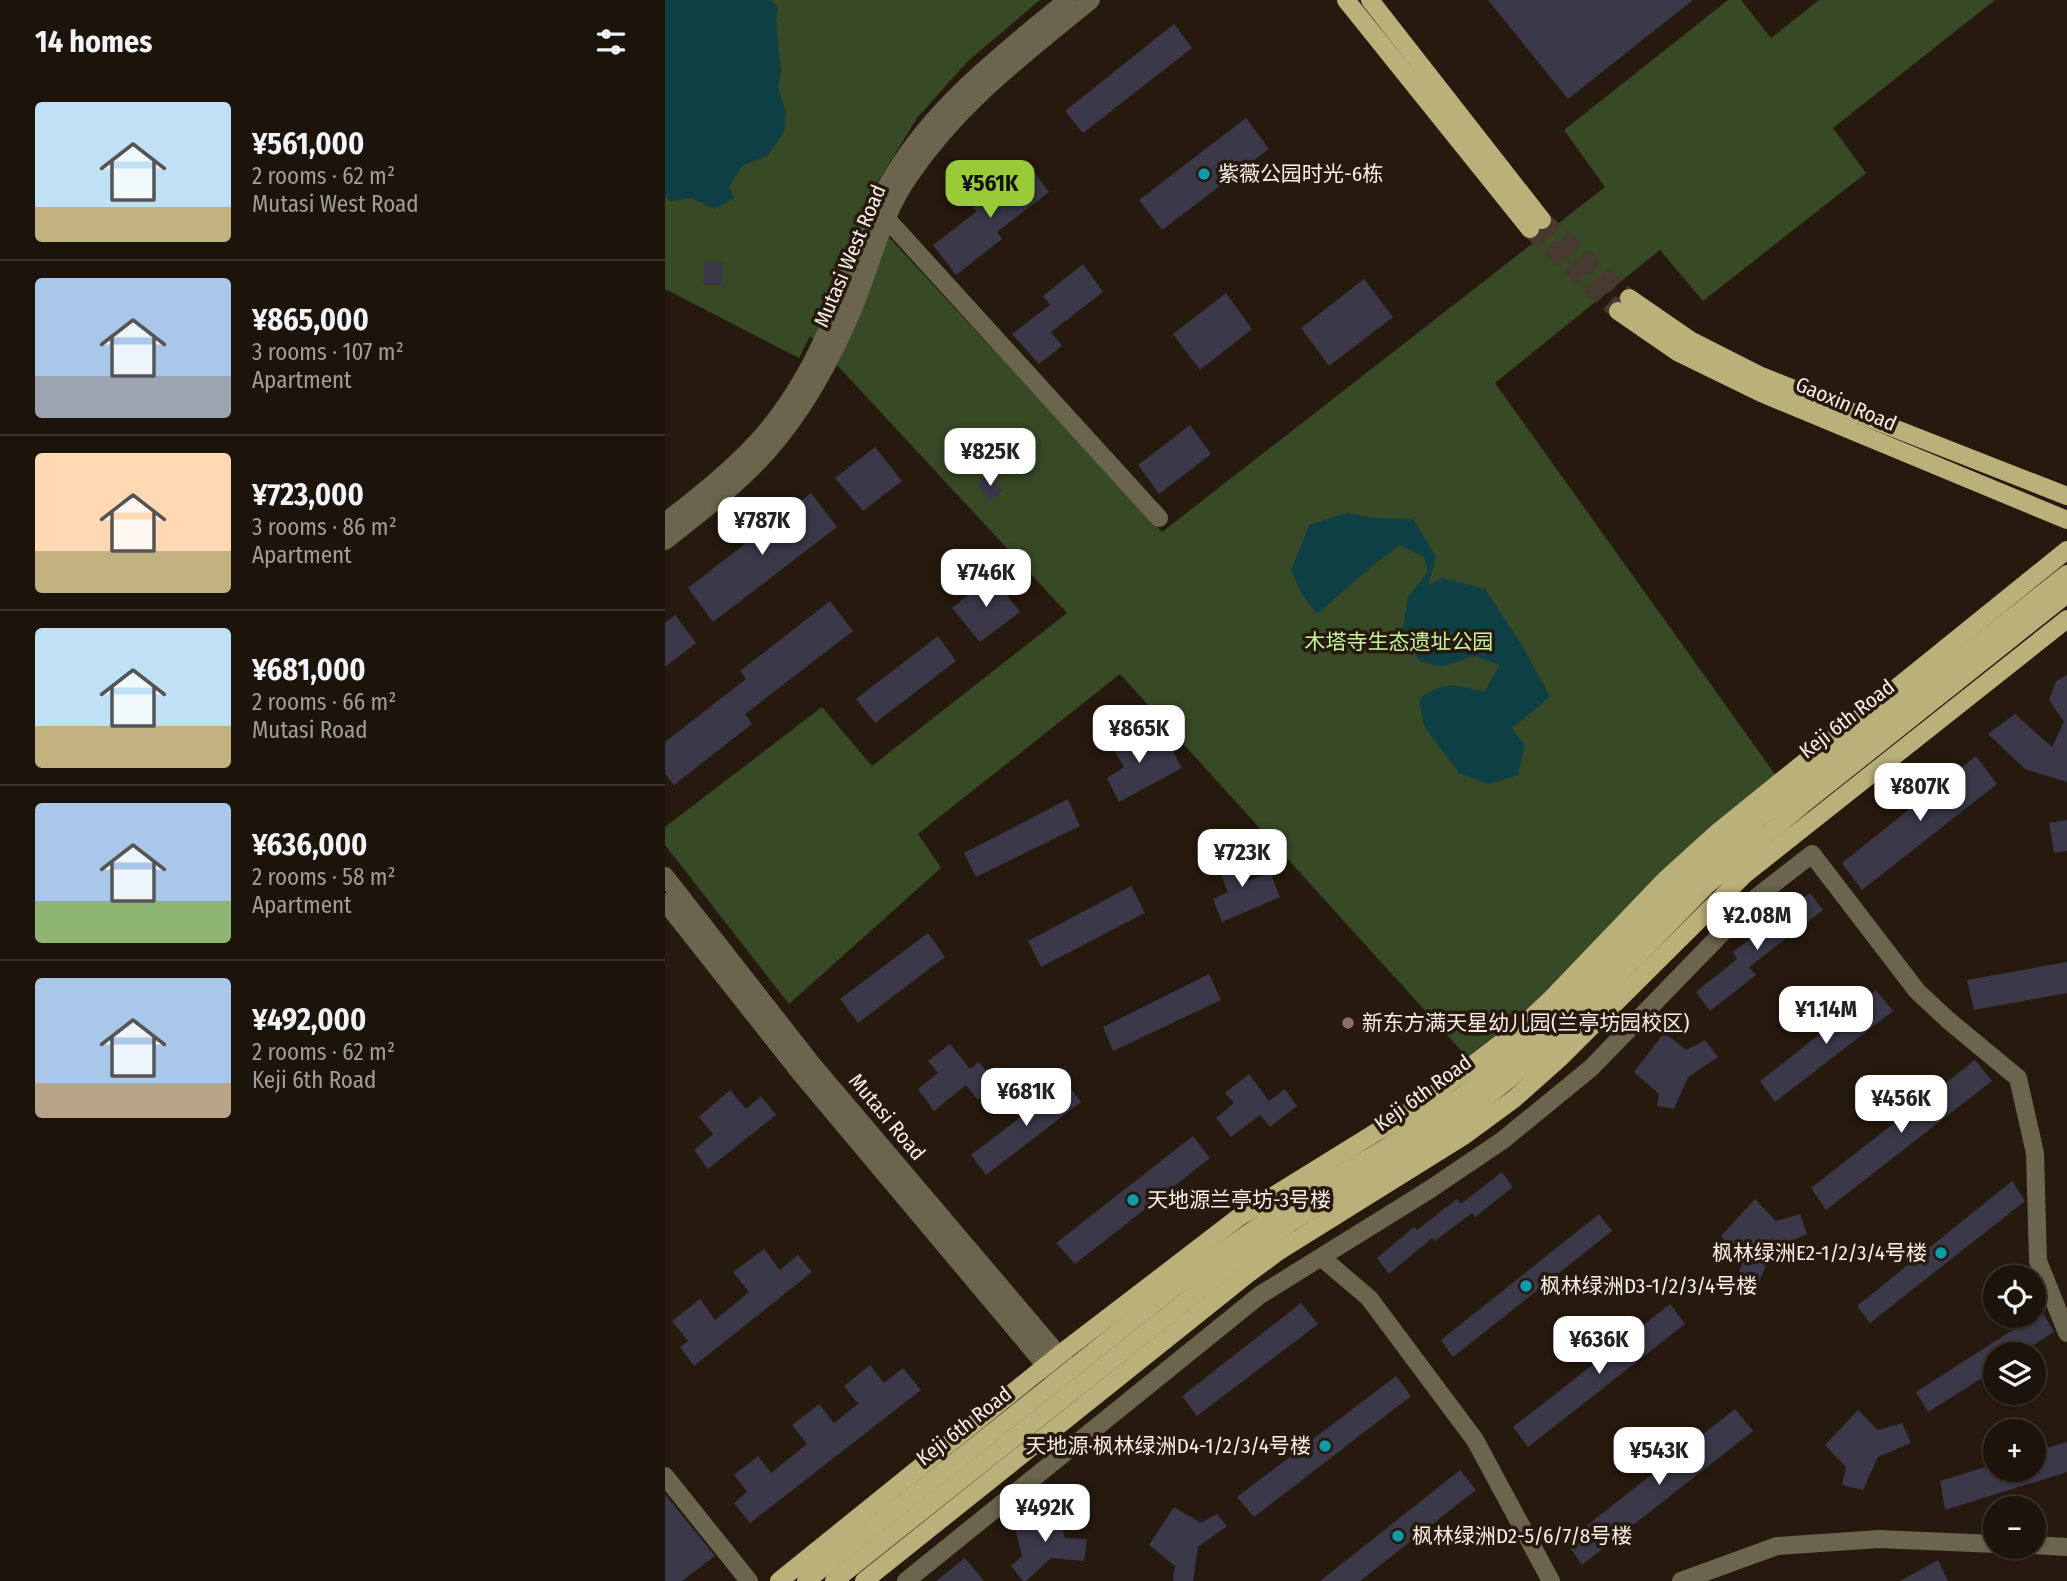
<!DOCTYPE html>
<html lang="en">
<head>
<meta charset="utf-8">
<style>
  :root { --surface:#1c130a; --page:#251c13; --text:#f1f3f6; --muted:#a09e9c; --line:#3a322b; --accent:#98cb37 }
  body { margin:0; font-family:"Fira Sans Condensed","Noto Sans SC",sans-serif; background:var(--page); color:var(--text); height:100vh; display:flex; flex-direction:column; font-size:26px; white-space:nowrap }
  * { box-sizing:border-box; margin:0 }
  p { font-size:23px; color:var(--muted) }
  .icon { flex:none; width:38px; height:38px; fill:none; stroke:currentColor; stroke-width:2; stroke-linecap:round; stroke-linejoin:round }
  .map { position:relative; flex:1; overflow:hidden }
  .sheet { display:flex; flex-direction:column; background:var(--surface); width:665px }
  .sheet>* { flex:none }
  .fabs { position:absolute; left:1318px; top:1265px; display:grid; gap:14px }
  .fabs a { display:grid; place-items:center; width:63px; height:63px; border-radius:50%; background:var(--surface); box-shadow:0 2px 5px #0004,0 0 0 2px var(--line); font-size:35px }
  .price { position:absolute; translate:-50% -60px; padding:0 16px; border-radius:14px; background:#fff; color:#222; font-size:23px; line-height:46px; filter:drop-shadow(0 2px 4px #0008) }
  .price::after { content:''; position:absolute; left:50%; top:42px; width:21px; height:16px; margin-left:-10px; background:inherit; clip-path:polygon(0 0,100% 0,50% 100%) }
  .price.active { background:var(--accent); color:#111 }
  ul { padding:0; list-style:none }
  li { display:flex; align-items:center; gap:21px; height:175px; padding:0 35px }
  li+li { border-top:2px solid var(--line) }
  li span { display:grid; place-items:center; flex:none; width:196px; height:140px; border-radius:7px; color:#555 }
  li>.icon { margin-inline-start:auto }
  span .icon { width:84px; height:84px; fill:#fffc; stroke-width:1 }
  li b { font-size:30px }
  h2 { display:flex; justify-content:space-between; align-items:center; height:84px; padding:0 35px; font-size:30px }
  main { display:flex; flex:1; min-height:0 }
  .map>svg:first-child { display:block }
  .green { fill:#384926 }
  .water { fill:#0d3f45 }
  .building { fill:#3b3849 }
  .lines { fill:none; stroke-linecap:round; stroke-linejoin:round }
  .major-tunnel { stroke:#46392f; stroke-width:18; stroke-dasharray:18 9; stroke-linecap:butt }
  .minor { stroke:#6a654c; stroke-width:18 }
  .major { stroke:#bab07a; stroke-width:18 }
  .culture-dot { fill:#0f9aa8; stroke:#26190e; stroke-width:2.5 }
  .education-dot { fill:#8d6e63; stroke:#26190e; stroke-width:2.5 }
  .labels { text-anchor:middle; stroke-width:7; stroke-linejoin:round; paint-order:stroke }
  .poi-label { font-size:21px; fill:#faf0e9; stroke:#26190e; text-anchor:start }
  .street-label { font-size:21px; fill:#faf0e9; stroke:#26190e }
  .park-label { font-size:21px; fill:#c9f29f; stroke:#26190e }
</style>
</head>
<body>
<main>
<section class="sheet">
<h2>14 homes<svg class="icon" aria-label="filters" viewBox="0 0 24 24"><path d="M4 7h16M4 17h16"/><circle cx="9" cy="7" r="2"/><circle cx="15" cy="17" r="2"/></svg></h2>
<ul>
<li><span style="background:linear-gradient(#bfe0f5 75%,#c2b280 0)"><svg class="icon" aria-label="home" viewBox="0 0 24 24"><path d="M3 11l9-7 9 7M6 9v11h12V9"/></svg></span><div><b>¥561,000</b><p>2 rooms · 62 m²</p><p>Mutasi West Road</p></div></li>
<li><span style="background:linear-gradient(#a9c7e8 70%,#9aa5b1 0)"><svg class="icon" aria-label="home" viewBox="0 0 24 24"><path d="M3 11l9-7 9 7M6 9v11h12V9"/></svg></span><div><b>¥865,000</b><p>3 rooms · 107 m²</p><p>Apartment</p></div></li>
<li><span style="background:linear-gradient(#ffd9b3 70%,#c2b280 0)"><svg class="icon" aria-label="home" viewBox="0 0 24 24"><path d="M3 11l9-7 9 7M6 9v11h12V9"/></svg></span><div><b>¥723,000</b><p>3 rooms · 86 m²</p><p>Apartment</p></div></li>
<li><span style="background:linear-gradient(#bfe0f5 70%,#c2b280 0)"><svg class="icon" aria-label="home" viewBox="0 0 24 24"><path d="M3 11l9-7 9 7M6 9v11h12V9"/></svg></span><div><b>¥681,000</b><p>2 rooms · 66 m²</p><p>Mutasi Road</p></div></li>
<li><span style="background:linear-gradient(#a9c7e8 70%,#8fb573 0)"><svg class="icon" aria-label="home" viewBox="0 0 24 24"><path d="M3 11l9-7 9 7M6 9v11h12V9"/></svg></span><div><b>¥636,000</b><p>2 rooms · 58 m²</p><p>Apartment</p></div></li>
<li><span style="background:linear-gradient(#a9c7e8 75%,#b9a48a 0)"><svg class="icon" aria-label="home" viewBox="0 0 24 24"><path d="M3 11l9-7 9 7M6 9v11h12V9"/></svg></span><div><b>¥492,000</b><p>2 rooms · 62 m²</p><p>Keji 6th Road</p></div></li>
</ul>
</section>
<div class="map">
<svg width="1402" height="1581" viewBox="0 0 1402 1581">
  <rect width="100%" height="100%" fill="#26190e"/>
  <!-- green -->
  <polygon class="green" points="0,0 375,0 303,61 252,118 197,208 497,532 940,187 899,130 1063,0 1076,0 1106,38 1154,0 1330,0 1168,128 1201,173 1038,301 995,250 830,383 1112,777 863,1010 802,1057 455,674 253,834 276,868 124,1004 0,845 0,827 157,707 207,766 402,613 145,336 134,358 0,289"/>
  <!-- water -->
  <g class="water">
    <polygon points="0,0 105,0 113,8 111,20 116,71 113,88 121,112 119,132 102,156 77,166 64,187 69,198 50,209 26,198 6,201 0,197"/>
    <path d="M681,513L710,518L748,519L771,557L763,585L777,578L820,589L858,647L885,697L847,728L860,745L853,775L823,784L794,773L759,726L754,699C777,681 792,684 819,692L835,665L809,656L776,667L754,661L738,628L743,597L763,572L759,557L735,545L712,562L652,614L638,596L626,571L644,525Z"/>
  </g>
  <!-- building -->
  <g class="building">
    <polygon points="823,0 1028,0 903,99"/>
    <polygon points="509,24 527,48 418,133 400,111"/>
    <polygon points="581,118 604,149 497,230 474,200"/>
    <polygon points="363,164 384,192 332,232 337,239 291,275 268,245 311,212 308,207"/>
    <polygon points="39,262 58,262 57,285 38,285"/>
    <polygon points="418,264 438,292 386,332 397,346 374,364 347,334 385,305 378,296"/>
    <polygon points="699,279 728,317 664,366 636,328"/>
    <polygon points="561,293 587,329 535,370 508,334"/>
    <polygon points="525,425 546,454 494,494 473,465"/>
    <polygon points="210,447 237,481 198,511 170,478"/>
    <polygon points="323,475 337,491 326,501 312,484"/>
    <polygon points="146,493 172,527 48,622 23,588"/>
    <polygon points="327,576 355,612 315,642 287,608"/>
    <polygon points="165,601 188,631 80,714 87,724 9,785 0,773 0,742 81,679 75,671"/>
    <polygon points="10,615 31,643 0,667 0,623"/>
    <polygon points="273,636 291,661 210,723 191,699"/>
    <polygon points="1402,675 1402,782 1360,769 1323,734 1350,714 1387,747 1399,722 1384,700 1391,681"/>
    <polygon points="462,728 478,755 503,742 517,768 454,802 442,778 459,767 442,739"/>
    <polygon points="1311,756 1332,784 1197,890 1177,863"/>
    <polygon points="403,799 415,826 311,877 299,853"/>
    <polygon points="1402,820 1402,851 1389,853 1384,823"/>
    <polygon points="572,851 584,881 605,872 615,897 557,922 548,899 563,892 550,860"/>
    <polygon points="466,886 480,913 376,967 363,941"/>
    <polygon points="1145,893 1158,910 1084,967 1091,975 1045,1011 1031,992 1072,959 1068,952"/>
    <polygon points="263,933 280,957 193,1023 175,999"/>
    <polygon points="1402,962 1402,993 1309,1010 1302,980"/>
    <polygon points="544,974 556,1000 448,1051 438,1027"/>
    <polygon points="1211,990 1228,1011 1110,1102 1095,1081"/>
    <polygon points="999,1033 1022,1050 1040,1040 1053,1057 1023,1077 1009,1109 992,1106 994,1094 969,1072"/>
    <polygon points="285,1044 305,1069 314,1062 332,1085 313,1100 301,1085 269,1111 253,1089 273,1073 263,1061"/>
    <polygon points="1310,1060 1327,1081 1161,1210 1146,1188"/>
    <polygon points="584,1074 604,1101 620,1089 632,1106 605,1127 595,1115 566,1137 551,1118 569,1103 560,1093"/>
    <polygon points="401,1082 416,1102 321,1175 306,1155"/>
    <polygon points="65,1090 81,1109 96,1096 111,1115 43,1169 29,1150 48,1134 34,1117"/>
    <polygon points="528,1136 545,1158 410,1264 391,1243"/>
    <polygon points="837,1172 848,1187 810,1217 807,1213 770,1241 767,1238 724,1274 712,1258 749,1227 752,1230 792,1199 796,1204"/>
    <polygon points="1347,1181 1360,1201 1205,1323 1192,1306"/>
    <polygon points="1090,1199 1111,1221 1135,1214 1142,1234 1108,1249 1094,1282 1074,1272 1078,1259 1056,1236"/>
    <polygon points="934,1214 947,1231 788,1357 776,1340"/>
    <polygon points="99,1249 115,1270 133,1255 147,1272 29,1366 15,1347 23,1341 7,1321 35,1299 50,1320 84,1292 68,1272"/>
    <polygon points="636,1303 653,1324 532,1416 517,1396"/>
    <polygon points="1005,1304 1020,1324 863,1447 848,1427"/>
    <polygon points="1377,1311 1389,1332 1354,1354 1330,1354 1330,1370 1263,1412 1251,1392"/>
    <polygon points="205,1365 219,1383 238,1368 256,1390 85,1523 69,1503 82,1492 69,1475 93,1456 106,1473 142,1444 127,1425 154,1404 169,1423 193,1404 179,1386"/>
    <polygon points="731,1376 746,1396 589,1517 572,1497"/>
    <polygon points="1070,1409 1088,1431 917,1565 901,1542"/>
    <polygon points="1193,1410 1213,1430 1237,1423 1246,1443 1213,1457 1198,1490 1177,1485 1181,1467 1160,1445"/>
    <polygon points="1402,1442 1402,1472 1280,1510 1275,1481 1330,1464 1330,1470 1368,1470 1368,1452"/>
    <polygon points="795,1470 811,1490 695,1581 655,1581"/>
    <polygon points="0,1494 50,1556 17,1581 0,1581"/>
    <polygon points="509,1507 536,1523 552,1514 562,1526 533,1547 528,1581 508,1581 510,1566 484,1545"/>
    <polygon points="392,1510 400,1538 422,1539 419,1561 386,1558 361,1581 358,1581 346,1566 357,1556 349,1525"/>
    <polygon points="300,1558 319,1581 271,1581"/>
    <polygon points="1273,1560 1283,1581 1235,1581"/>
  </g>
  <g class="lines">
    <!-- major-tunnel -->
    <g class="major-tunnel">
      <polyline points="877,220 964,298"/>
      <polyline points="865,229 953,311"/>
    </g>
    <!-- minor -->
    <g class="minor">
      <polyline points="212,213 221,218 494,518"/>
      <path d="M0,522C28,500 56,478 81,453C117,418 145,370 165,324C186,273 200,219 230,172C273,102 339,52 402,0"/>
      <path d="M0,541C39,510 83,478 114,438C144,401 167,358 186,314C206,268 215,219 244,177C294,103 358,56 426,0"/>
      <polyline points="0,876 147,1064 403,1366"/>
      <polyline points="0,902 136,1074 402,1391"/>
      <polyline points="657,1258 704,1298 810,1440 886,1581"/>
      <polyline points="0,1476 84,1581"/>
      <polyline points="1368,1545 1402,1547"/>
      <polyline points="241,1581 595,1295 764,1190 838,1140 926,1068 1093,896 1147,854 1252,991 1283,1020 1353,1078 1370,1153 1373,1261 1402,1333"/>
      <polyline points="1016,1581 1112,1546 1214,1539 1330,1544"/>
    </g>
    <!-- major -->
    <g class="major">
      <polyline points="681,0 865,229"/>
      <polyline points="705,0 877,220"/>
      <polyline points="964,298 1025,340 1096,376 1402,496"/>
      <polyline points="953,311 1014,353 1096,393 1402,520"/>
      <polyline points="114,1581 394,1355 574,1217 755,1105 853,1030 887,998 1000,880 1053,832 1402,550"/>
      <polyline points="141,1581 511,1286 578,1237 618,1209 719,1149 794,1098 876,1032 1021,883 1095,817 1402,574"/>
      <polyline points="169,1581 570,1262 626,1222 737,1157 806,1110 881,1049 1043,884 1137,805 1402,594"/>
      <polyline points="199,1581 583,1274 614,1251 800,1135 849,1099 895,1058 1079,875 1402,619"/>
    </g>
  </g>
  <!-- markers -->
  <g class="culture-dot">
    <circle cx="539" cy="174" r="7"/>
    <circle cx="468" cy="1200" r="7"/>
    <circle cx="1276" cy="1253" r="7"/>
    <circle cx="861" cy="1286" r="7"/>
    <circle cx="660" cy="1446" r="7"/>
    <circle cx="733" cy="1536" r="7"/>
  </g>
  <circle class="education-dot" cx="683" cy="1023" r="7"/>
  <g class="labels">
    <!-- poi labels -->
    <g class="poi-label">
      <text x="553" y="181">紫薇公园时光-6栋</text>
      <text x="697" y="1030">新东方满天星幼儿园(兰亭坊园校区)</text>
      <text x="482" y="1207">天地源兰亭坊-3号楼</text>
      <text x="1262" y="1260" text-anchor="end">枫林绿洲E2-1/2/3/4号楼</text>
      <text x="875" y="1293">枫林绿洲D3-1/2/3/4号楼</text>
      <text x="646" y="1453" text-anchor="end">天地源·枫林绿洲D4-1/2/3/4号楼</text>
      <text x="747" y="1543">枫林绿洲D2-5/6/7/8号楼</text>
    </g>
    <!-- street labels -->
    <g class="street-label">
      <text transform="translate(185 256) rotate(-67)" y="7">Mutasi West Road</text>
      <text transform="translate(1181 404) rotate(23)" y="7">Gaoxin Road</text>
      <text transform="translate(1182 719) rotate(-38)" y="7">Keji 6th Road</text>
      <text transform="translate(758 1093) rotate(-36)" y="7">Keji 6th Road</text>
      <text transform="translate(222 1117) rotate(50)" y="7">Mutasi Road</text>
      <text transform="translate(299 1426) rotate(-38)" y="7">Keji 6th Road</text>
    </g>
    <!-- park labels -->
    <g class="park-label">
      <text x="734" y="649">木塔寺生态遗址公园</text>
    </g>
  </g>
</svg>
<div class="fabs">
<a><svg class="icon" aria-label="locate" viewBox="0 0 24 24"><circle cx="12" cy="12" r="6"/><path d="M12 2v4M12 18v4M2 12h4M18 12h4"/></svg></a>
<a><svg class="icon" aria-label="layers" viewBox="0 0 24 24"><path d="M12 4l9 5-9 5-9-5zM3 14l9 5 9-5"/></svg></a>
<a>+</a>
<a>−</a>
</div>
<b class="price active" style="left:325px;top:220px">¥561K</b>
<b class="price" style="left:325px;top:488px">¥825K</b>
<b class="price" style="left:97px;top:557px">¥787K</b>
<b class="price" style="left:321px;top:609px">¥746K</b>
<b class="price" style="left:474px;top:765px">¥865K</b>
<b class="price" style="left:1255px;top:823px">¥807K</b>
<b class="price" style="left:577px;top:889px">¥723K</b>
<b class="price" style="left:1092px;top:952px">¥2.08M</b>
<b class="price" style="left:1161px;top:1046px">¥1.14M</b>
<b class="price" style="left:361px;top:1128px">¥681K</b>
<b class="price" style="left:1236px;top:1135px">¥456K</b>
<b class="price" style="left:934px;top:1376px">¥636K</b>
<b class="price" style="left:994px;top:1487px">¥543K</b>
<b class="price" style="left:380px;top:1544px">¥492K</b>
</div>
</main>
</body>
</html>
